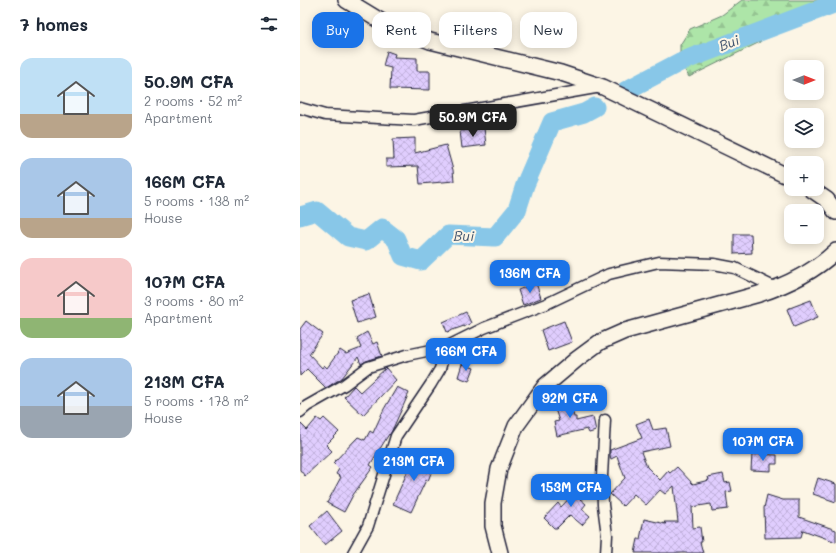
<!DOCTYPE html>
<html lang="en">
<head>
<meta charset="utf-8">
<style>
  :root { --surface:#fff; --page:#f6f6f7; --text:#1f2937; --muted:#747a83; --accent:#1a73e8 }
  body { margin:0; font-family:Mali,sans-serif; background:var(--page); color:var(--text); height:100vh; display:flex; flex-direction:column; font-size:15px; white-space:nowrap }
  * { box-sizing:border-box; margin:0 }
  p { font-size:13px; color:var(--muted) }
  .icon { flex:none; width:22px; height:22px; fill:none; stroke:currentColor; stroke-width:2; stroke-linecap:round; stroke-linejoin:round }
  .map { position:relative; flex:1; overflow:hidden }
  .sheet { display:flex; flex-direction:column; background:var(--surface); width:300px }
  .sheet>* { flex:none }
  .top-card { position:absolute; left:12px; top:12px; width:380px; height:36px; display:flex; gap:8px }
  .needle { width:26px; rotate:90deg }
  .controls { position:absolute; left:484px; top:60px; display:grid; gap:8px }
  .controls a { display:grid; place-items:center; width:40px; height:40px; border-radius:8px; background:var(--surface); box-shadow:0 2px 10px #0003; font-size:20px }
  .price { position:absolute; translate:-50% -34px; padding:0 9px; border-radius:8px; background:var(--accent); color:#fff; font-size:13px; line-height:26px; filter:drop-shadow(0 1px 2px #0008) }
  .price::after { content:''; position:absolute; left:50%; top:24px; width:12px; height:9px; margin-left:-6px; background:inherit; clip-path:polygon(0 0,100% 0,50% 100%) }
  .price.selected { background:#222; color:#fff }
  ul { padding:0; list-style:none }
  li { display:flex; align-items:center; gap:12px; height:100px; padding:0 20px }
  li span { display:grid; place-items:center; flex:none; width:112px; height:80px; border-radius:12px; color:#555 }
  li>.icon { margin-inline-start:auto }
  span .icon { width:48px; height:48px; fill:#fffc; stroke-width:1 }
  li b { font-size:17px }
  h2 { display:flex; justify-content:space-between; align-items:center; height:48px; padding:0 20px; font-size:17px }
  .pill { padding:0 14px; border-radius:12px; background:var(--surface); box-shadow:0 2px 10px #0003; font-size:14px; line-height:36px }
  .pill.selected { background:var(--accent); color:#fff }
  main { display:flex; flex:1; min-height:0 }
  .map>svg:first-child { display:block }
  .forest { fill:url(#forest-firs); stroke:#688472 }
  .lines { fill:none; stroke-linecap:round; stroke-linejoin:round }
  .river { stroke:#88c7e8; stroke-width:19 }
  .building { fill:url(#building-cross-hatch); stroke:#22223b }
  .minor-casing { stroke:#22223b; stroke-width:13 }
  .secondary-casing { stroke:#22223b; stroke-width:18 }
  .minor { stroke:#fcf5e5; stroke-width:10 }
  .secondary { stroke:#fcf5e5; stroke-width:15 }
  .labels { text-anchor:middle; stroke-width:4; stroke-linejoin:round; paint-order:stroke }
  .water-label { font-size:14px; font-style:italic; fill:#41546f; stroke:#fcf5e5 }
</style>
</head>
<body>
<main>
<section class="sheet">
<h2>7 homes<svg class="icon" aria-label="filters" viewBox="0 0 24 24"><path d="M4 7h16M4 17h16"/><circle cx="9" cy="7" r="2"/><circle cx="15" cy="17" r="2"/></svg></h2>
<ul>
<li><span style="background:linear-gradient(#bfe0f5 70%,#b9a48a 0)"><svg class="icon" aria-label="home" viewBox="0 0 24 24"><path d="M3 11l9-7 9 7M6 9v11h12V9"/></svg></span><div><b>50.9M CFA</b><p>2 rooms · 52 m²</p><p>Apartment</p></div></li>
<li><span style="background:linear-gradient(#a9c7e8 75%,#b9a48a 0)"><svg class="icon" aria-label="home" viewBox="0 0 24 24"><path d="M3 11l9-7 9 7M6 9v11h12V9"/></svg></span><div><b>166M CFA</b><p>5 rooms · 138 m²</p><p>House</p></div></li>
<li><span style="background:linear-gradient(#f6c9c9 75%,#8fb573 0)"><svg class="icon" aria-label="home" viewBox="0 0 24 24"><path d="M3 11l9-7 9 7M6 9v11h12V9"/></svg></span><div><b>107M CFA</b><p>3 rooms · 80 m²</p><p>Apartment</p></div></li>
<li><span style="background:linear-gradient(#a9c7e8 60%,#9aa5b1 0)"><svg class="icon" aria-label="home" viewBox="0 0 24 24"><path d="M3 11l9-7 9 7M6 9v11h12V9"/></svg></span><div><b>213M CFA</b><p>5 rooms · 178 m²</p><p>House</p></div></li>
</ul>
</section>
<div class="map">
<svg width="536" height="553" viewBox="0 0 536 553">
  <defs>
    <pattern id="forest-firs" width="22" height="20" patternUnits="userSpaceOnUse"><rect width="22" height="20" fill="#ade5a8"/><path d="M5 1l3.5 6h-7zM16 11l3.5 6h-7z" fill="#95c492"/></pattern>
    <pattern id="building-cross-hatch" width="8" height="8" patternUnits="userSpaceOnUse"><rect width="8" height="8" fill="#e0cdfe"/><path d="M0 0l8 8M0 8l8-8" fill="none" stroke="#c0b0db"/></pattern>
  </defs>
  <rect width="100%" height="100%" fill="#fcf5e5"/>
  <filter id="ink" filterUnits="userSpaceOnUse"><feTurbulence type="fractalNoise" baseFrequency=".025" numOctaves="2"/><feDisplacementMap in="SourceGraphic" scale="8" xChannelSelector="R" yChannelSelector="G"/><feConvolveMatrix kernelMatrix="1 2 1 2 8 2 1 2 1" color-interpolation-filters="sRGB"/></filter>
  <g filter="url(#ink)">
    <!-- forest -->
    <polygon class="forest" points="442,0 536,0 536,2 496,9 460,42 389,77 380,62 380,45 390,29 422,15"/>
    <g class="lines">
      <!-- river -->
      <g class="river">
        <polyline points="325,91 380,62 536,3"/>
        <polyline points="0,216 17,211 48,237 66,241 82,228 96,239 103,256 121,261 148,235 195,237 217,210 225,185 252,122 284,113 295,107"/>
      </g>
    </g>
    <!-- building -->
    <g class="building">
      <polygon points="87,51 95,54 94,57 117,58 117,71 130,71 130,90 90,89 91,68 83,66"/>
      <polygon points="184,128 186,145 162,148 160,131"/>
      <polygon points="115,138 115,153 146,145 153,170 154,181 120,184 118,166 86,167 86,159 94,159 93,139"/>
      <polygon points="434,234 451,234 452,253 434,254"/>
      <polygon points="236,283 241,298 223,305 218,290"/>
      <polygon points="69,294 76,317 57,323 50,300"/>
      <polygon points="511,300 518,317 494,327 487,309"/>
      <polygon points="166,312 171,323 164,327 164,326 147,332 143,322"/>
      <polygon points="6,321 23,334 9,354 22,368 24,365 27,368 40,350 46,354 61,348 57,338 67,332 73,344 77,342 82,356 66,361 61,364 58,357 42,378 26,388 7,369 0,376 0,329"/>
      <polygon points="264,321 272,342 248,351 241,330"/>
      <polygon points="162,364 174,368 169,381 158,377"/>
      <polygon points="86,368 96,380 63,415 44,397 54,386 60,392"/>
      <polygon points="97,387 109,393 90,435 89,434 70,465 73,467 53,495 44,512 27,503 41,477 36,474 39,469 33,463 58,437 65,440 70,431 73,433 84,409"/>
      <polygon points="268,395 274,417 276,417 276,421 293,417 296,431 289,433 287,429 257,436 254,422 259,421 252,400"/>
      <polygon points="17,418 21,421 24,418 39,432 26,445 32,451 5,476 0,470 0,423 7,430"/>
      <polygon points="349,419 353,430 366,428 370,446 341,452 347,467 360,480 368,471 370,473 377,467 393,484 409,480 408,477 423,474 425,483 430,482 432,491 426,492 428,509 412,511 411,504 392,507 393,528 400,527 402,542 400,542 403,553 335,553 338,539 340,539 344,519 366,524 364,522 378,522 374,486 365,494 360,490 346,505 334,494 323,506 310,494 325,478 317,456 311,459 310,455 310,450 342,438 336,424"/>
      <polygon points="114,454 135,462 128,481 126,480 111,512 93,504 106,475"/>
      <polygon points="452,454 477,455 477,464 471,464 471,471 451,470"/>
      <polygon points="518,478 536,484 536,502 513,494"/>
      <polygon points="288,482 292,494 280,499 286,504 282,509 290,516 282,525 270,515 257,528 254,528 244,518 258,503 261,507 277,490 276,487"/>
      <polygon points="467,495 483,500 499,500 499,517 536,530 536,542 503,530 501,537 465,538 464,508"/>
      <polygon points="27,511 42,531 25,545 10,526"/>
    </g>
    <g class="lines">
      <defs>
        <g id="minor">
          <polyline points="0,108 25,115 114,120 301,87"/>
          <polyline points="0,412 7,406 44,385 68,367 107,355 146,347"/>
          <polyline points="305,420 302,476 303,505 307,535 306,553"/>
          <polyline points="53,553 68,526 96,436 131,384 140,369 146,347 184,328 246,304 309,274 359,262 414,264 435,268 476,288"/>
        </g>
        <g id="secondary">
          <polyline points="46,0 82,22 130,41 261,73 303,87 491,178"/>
          <polyline points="511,189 527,200 536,212"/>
          <path d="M200,553L193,526V503L199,469L216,426L245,386L277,359L300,342L325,331L459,294C487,285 515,271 536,251"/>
        </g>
      </defs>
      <!-- minor casing -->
      <use href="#minor" class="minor-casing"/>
      <!-- secondary casing -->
      <use href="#secondary" class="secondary-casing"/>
      <!-- minor -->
      <use href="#minor" class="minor"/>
      <!-- secondary -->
      <use href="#secondary" class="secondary"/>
    </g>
  </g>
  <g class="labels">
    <!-- water labels -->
    <g class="water-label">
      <text transform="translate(429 43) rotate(-21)" y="5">Bui</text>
      <text transform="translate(164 236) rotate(1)" y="5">Bui</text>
    </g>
  </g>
</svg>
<div class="controls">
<a><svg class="needle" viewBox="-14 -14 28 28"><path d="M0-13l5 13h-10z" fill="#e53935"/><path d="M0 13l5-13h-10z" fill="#747a83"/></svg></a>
<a><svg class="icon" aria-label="layers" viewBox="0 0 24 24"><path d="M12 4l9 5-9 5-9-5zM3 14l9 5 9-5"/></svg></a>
<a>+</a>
<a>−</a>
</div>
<b class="price selected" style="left:173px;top:138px">50.9M CFA</b>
<b class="price" style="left:230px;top:294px">136M CFA</b>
<b class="price" style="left:166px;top:372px">166M CFA</b>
<b class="price" style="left:270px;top:419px">92M CFA</b>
<b class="price" style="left:463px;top:462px">107M CFA</b>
<b class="price" style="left:114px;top:482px">213M CFA</b>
<b class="price" style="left:271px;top:508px">153M CFA</b>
<div class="top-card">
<a class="pill selected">Buy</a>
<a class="pill">Rent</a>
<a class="pill">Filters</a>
<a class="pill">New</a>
</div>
</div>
</main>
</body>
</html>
